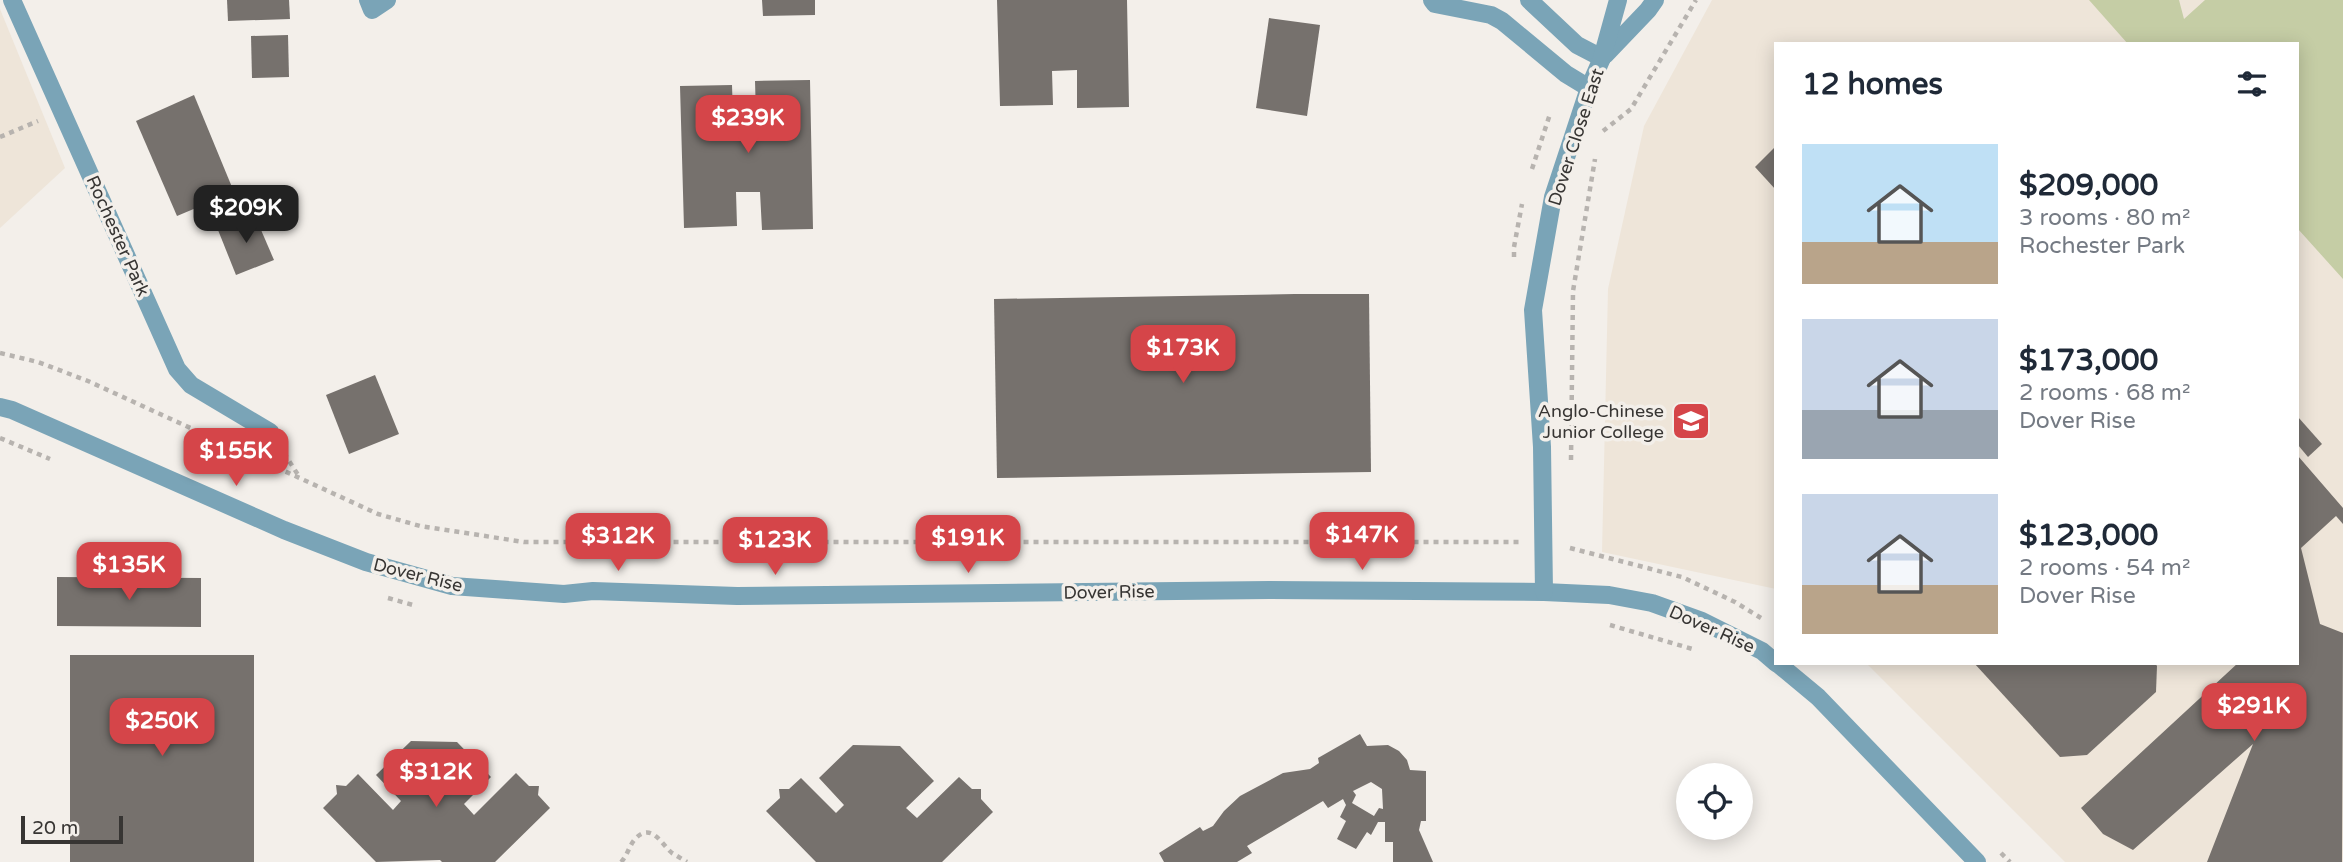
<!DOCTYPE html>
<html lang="en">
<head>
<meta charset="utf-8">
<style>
  :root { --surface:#fff; --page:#f6f6f7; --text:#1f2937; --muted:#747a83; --accent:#d54549 }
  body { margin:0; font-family:"Varela Round",sans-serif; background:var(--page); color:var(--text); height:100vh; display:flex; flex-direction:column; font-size:26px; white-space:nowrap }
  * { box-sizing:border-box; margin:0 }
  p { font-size:23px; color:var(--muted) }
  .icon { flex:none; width:38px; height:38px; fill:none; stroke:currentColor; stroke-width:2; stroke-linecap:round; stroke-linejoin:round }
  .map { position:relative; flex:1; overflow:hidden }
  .panel { position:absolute; left:1774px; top:42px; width:525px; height:623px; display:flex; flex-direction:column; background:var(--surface); border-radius:0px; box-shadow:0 4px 18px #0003 }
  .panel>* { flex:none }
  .tools { position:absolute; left:1676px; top:763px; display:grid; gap:14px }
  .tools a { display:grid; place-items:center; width:77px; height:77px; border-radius:50%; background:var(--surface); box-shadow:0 4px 18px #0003; font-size:35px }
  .scale { position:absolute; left:21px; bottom:18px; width:102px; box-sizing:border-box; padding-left:7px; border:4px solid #373533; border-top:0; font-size:19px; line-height:24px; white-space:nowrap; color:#373533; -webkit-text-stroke:5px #f3efea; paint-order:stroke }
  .price { position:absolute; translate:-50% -60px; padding:0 16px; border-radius:14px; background:var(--accent); color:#fff; font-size:23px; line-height:46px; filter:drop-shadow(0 2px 4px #0008) }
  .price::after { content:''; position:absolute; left:50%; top:42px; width:21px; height:16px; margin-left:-10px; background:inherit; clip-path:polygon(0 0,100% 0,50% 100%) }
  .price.on { background:#222; color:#fff }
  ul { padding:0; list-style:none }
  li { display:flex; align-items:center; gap:21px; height:175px; padding:0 28px }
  li span { display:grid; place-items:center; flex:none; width:196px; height:140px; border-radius:0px; color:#555 }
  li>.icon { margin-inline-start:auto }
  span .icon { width:84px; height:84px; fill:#fffc; stroke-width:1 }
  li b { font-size:30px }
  h2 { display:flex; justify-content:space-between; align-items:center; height:84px; padding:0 28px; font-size:30px }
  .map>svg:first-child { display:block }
  .built { fill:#eee5d9 }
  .green { fill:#c5cda5 }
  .building { fill:#76716d; fill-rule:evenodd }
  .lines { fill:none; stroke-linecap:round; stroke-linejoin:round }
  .path { stroke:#b7b3af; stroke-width:4.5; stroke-dasharray:5 5; stroke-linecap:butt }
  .minor { stroke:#7aa4b7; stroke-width:18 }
  .labels { text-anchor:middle; stroke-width:7; stroke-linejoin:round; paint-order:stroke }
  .street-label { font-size:18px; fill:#373533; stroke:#f3efea }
  .poi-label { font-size:18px; fill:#373533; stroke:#f3efea; text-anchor:end }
</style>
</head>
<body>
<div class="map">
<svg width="2343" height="862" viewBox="0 0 2343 862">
  <rect width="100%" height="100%" fill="#f3efea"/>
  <!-- built -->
  <g class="built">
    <polygon points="1712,0 2343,0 2343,862 2065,862 1866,663 2298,663 2298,44 1776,44 1776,589 1602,552 1608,289 1644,126"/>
    <polygon points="0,9 65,168 0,228"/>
  </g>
  <!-- green -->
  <polygon class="green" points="2089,0 2179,0 2184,19 2205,0 2343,0 2343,279 2298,229 2298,44 2128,44"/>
  <!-- building -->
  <g class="building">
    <polygon points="227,0 289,0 290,19 228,21"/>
    <polygon points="762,0 815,0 815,15 763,16"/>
    <polygon points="997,0 1127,0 1129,107 1077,108 1077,70 1052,71 1053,105 1000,106"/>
    <polygon points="1269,18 1320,25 1307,116 1256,108"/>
    <polygon points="288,35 289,77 252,78 251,36"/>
    <polygon points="810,80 813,229 762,230 760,192 736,192 737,226 684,228 680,86 732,85 733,116 756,116 755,81"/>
    <polygon points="194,95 234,192 177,216 136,121"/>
    <polygon points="1776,146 1776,190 1755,167"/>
    <polygon points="255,216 274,260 236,275 218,230"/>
    <polygon points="1295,294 1369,294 1371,472 997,478 994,299"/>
    <polygon points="375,375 399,434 349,454 326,395"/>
    <polygon points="2298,417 2322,444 2308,457 2298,445"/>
    <polygon points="2298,456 2343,508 2343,524 2336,516 2301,548 2320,624 2343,633 2342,862 2207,862 2253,744 2133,850 2103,834 2081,808 2238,663 2298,663"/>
    <polygon points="57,577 201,578 201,627 57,626"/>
    <rect x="70" y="655" width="184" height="207"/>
    <polygon points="1974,663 2155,663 2157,666 2156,692 2087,755 2060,757"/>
    <path d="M1360,734L1367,746L1388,745L1399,751L1407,760L1410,770L1426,771V821H1421L1419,830L1433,862H1393V842H1385V822H1378L1371,835L1367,832L1356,849L1337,839L1346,821L1340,817L1346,805L1343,799L1328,808L1323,801L1247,846L1252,853L1237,862H1164L1159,853L1200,827L1203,831L1213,826L1224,811L1240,796L1283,773L1310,769L1319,763L1318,758ZM1371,782L1382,789L1383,809L1379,808L1374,816L1352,803L1356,795L1353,791Z"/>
    <polygon points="411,741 457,742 491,777 464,804 474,815 516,773 529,786 539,786 538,795 550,808 495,862 442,862 440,860 376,862 323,808 337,794 336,785 346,786 358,774 393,810 401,801 376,775"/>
    <polygon points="853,745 900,746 934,781 906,808 917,818 959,777 972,789 981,789 981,799 993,812 942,862 816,862 766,811 780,798 779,789 789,789 801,778 836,813 844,805 819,778"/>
  </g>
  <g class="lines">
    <!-- path -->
    <g class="path">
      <polyline points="1603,131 1631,109 1696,0"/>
      <polyline points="0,137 38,121"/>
      <polyline points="1532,169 1550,114"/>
      <polyline points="1514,257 1514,247 1522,204"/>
      <polyline points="0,353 38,362 88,381 378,514 420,526 524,542 1520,542"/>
      <polyline points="0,438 50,459"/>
      <polyline points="284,453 300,478"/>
      <polyline points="1571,460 1573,291 1595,159"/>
      <polyline points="1570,548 1682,577 1735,602 1761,618"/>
      <polyline points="388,598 413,605"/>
      <polyline points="1610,625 1696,650"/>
      <polyline points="2001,853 2010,862"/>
      <path d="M621,862C628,855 629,845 636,838C652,822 662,845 672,853C677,856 682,859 687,862"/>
    </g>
    <!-- minor -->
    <g class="minor">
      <polyline points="12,0 177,369 191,385 270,432"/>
      <polyline points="368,0 372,10 387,0"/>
      <polyline points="1432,0 1435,4 1491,15 1502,21 1566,74 1589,88"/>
      <polyline points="1529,0 1577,45 1602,58"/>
      <polyline points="1605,55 1648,10 1655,0"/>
      <polyline points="0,407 12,410 284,530 366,562 452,586 564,594 593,591 737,596 1269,590 1544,592 1609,595 1652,603 1702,621 1762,651 1776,663"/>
      <polyline points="1544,592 1542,447 1533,310 1553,197 1589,88 1602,58 1618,0"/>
      <polyline points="1777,663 1818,697 1977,862"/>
    </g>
  </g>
  <!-- icons -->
  <defs>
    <symbol id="university-square" viewBox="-11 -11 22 22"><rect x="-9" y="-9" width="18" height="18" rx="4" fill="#d54549" stroke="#f3efea"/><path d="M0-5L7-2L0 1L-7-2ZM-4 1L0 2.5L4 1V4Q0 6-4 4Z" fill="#fff"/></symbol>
  </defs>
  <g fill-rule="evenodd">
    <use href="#university-square" x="1669" y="399" width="44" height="44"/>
  </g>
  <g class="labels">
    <!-- street labels -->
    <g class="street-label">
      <text transform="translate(1576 137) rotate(-72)" y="6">Dover Close East</text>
      <text transform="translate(118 236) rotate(66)" y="6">Rochester Park</text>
      <text transform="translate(418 575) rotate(14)" y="6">Dover Rise</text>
      <text transform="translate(1109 592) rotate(-1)" y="6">Dover Rise</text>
      <text transform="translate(1712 629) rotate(24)" y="6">Dover Rise</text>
    </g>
    <!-- poi labels -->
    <g class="poi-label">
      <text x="1664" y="417">Anglo-Chinese<tspan x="1664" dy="21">Junior College</tspan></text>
    </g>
  </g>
</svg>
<div class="tools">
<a><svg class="icon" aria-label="locate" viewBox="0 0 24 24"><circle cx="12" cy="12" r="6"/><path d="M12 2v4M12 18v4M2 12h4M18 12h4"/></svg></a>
</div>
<div class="scale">20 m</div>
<b class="price" style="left:748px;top:155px">$239K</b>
<b class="price on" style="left:246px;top:245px">$209K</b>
<b class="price" style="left:1183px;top:385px">$173K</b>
<b class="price" style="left:236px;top:488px">$155K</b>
<b class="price" style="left:1362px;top:572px">$147K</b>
<b class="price" style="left:618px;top:573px">$312K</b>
<b class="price" style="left:968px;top:575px">$191K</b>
<b class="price" style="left:775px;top:577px">$123K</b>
<b class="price" style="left:129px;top:602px">$135K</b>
<b class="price" style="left:2254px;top:743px">$291K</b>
<b class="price" style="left:162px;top:758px">$250K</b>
<b class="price" style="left:436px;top:809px">$312K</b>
<section class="panel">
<h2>12 homes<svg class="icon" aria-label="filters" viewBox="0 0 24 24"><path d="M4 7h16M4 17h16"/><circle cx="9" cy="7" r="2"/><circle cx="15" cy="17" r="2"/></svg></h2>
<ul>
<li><span style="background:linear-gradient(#bfe0f5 70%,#b9a48a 0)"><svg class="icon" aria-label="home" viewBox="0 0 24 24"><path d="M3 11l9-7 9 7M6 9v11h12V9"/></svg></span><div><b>$209,000</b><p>3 rooms · 80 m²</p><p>Rochester Park</p></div></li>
<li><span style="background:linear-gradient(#c9d6e8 65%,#9aa5b1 0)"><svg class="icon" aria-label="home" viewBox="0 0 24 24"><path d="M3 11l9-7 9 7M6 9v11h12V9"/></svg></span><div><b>$173,000</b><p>2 rooms · 68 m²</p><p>Dover Rise</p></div></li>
<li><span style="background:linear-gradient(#c9d6e8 65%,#b9a48a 0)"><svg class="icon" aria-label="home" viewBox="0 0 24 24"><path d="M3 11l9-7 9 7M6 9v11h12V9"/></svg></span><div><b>$123,000</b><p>2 rooms · 54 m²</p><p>Dover Rise</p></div></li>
</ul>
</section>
</div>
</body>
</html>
